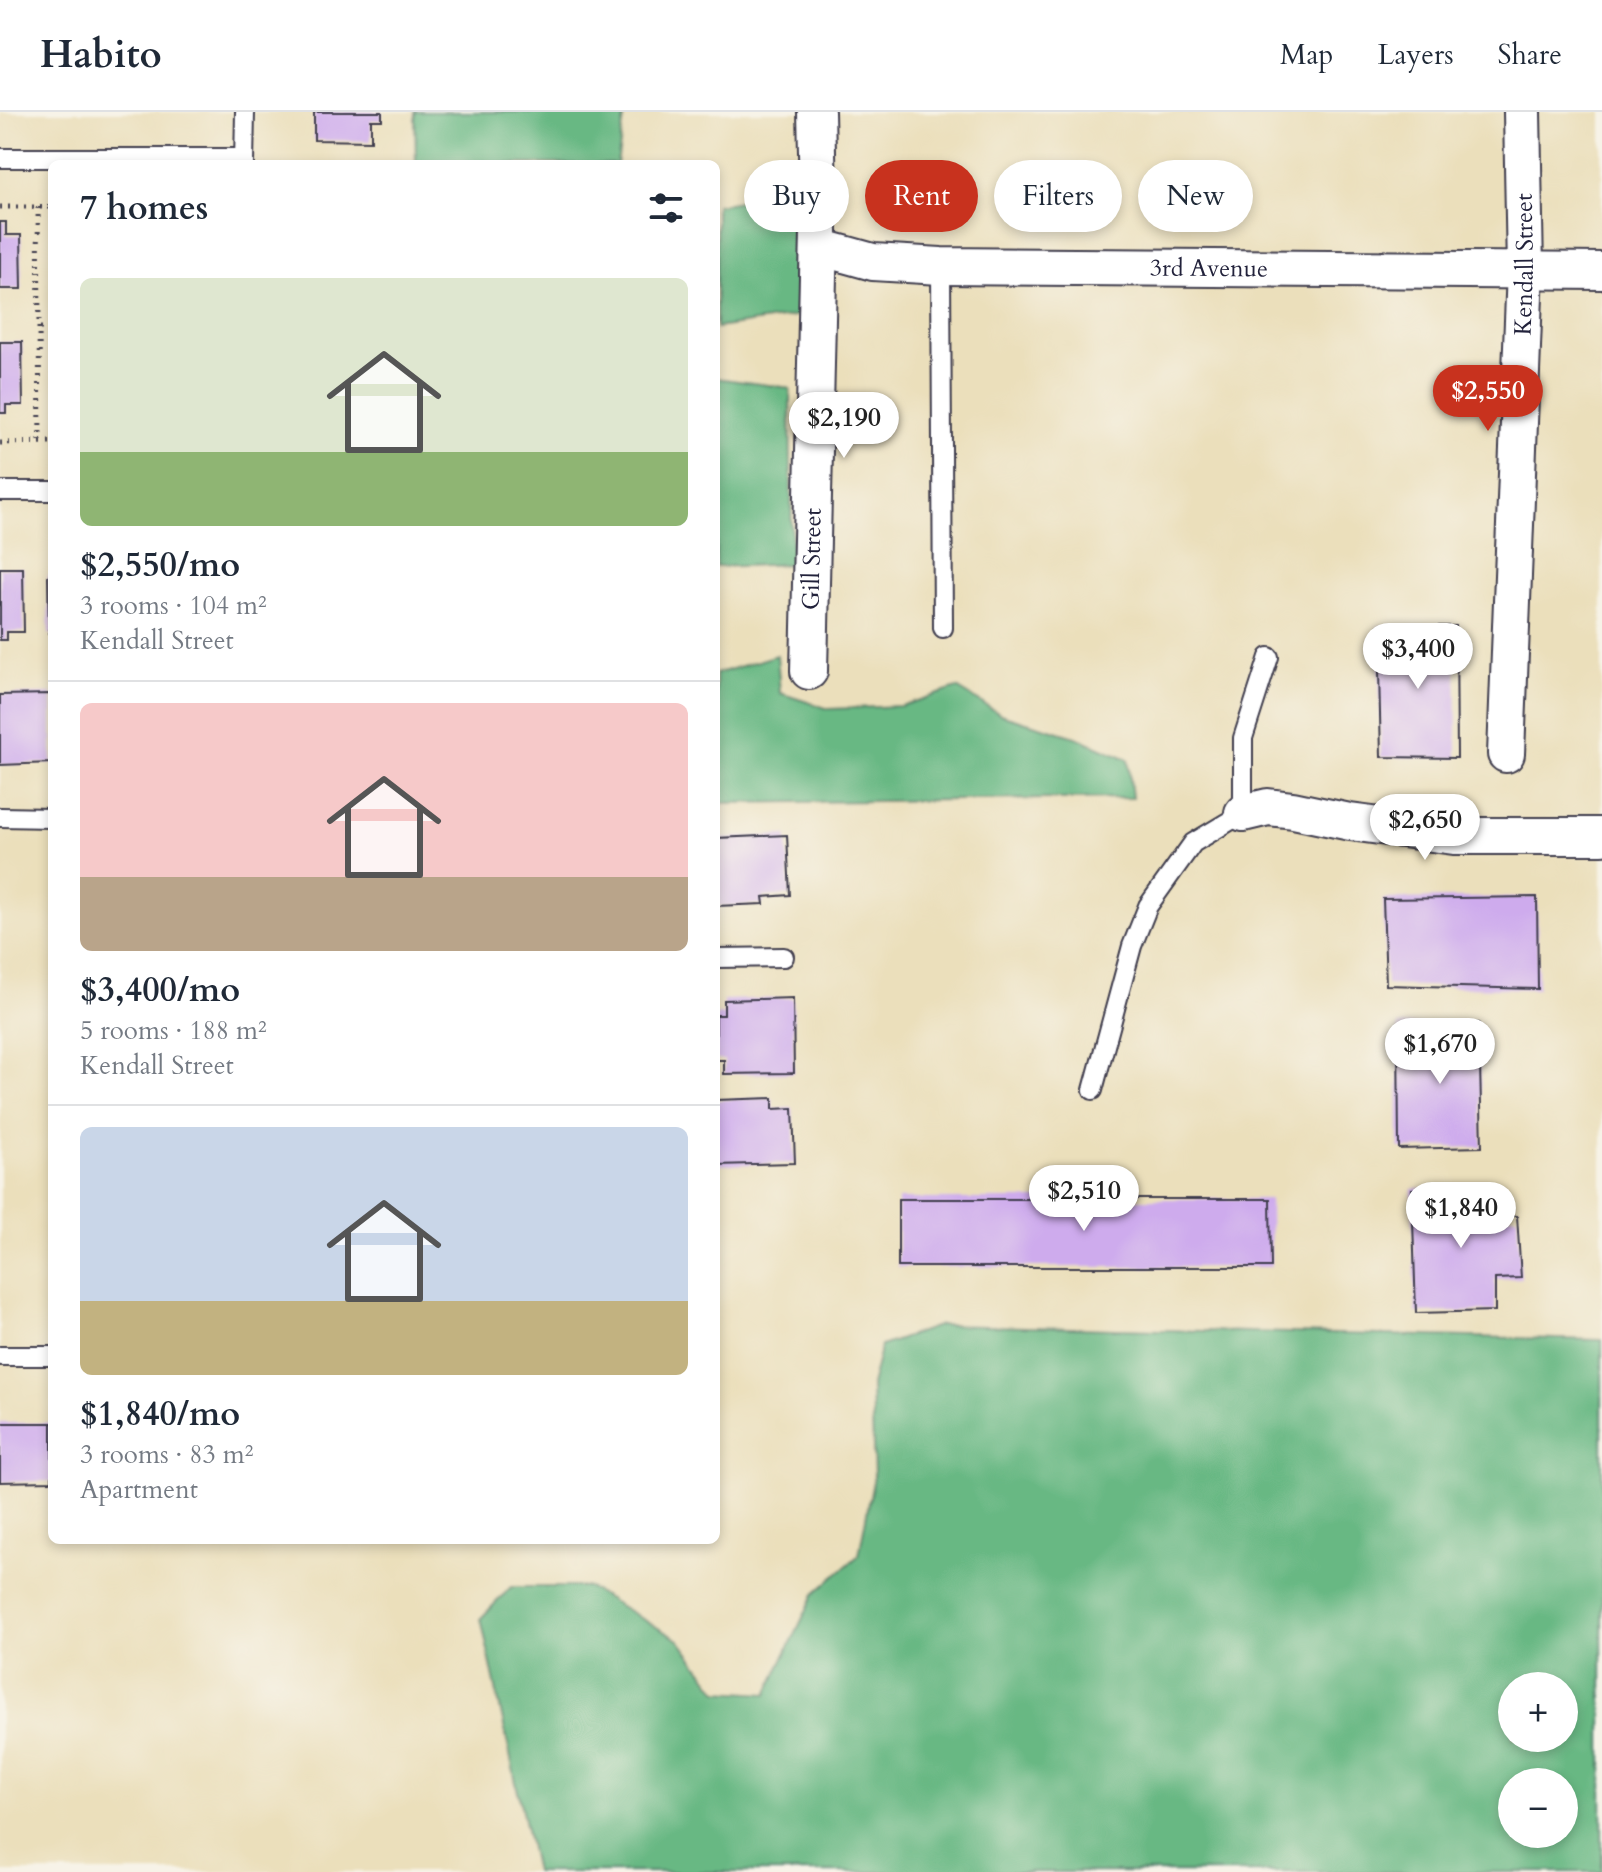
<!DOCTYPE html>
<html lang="en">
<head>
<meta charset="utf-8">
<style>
  :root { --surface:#fff; --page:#f6f6f7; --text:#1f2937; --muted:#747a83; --line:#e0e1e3; --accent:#c8321e }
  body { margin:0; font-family:Cardo,serif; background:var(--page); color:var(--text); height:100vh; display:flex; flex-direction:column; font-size:30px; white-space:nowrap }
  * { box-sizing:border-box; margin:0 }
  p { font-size:26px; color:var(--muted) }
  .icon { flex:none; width:44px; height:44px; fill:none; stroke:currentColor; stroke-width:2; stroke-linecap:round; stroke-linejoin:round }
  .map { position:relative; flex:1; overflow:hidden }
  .drawer { position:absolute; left:48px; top:48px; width:672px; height:1384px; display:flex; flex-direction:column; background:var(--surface); border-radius:12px; box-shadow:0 4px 12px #0003 }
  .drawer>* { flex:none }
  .guide { position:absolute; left:744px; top:48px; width:738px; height:72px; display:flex; gap:16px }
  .tools { position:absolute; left:1498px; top:1560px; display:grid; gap:16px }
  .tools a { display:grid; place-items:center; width:80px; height:80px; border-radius:50%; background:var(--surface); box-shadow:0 4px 12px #0003; font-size:40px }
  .price { position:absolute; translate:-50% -68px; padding:0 18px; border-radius:28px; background:#fff; color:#222; font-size:26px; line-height:52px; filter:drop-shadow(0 2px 4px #0008) }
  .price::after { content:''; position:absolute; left:50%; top:48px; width:24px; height:18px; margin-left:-12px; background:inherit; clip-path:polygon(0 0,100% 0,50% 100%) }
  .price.active { background:var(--accent); color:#fff }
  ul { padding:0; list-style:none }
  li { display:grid; align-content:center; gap:16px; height:424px; padding:0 32px }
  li+li { border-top:2px solid var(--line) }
  li span { display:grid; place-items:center; height:248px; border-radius:12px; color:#555 }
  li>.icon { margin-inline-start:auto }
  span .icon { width:144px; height:144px; fill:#fffc; stroke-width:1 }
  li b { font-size:34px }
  h2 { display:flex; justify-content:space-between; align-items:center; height:96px; padding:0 32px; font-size:34px }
  .chip { padding:0 28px; border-radius:36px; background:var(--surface); box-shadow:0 4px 12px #0003; font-size:28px; line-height:72px }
  .chip.active { background:var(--accent); color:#fff }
  header { display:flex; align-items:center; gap:48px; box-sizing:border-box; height:112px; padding:0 40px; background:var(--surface); border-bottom:2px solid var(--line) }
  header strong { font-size:38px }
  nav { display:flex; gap:44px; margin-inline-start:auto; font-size:28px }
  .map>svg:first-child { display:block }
  .forest { fill:#68b883; stroke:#456d5f; stroke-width:2; fill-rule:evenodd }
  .building { fill:#ceabed }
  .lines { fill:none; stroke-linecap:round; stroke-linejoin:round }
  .lane-casing { stroke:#403e4e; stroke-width:22 }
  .street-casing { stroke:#403e4e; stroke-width:40 }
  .path { stroke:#403e4e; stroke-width:5; stroke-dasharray:2 6; stroke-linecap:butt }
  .lane { stroke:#fff; stroke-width:18 }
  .street { stroke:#fff; stroke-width:36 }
  .labels { text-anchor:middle; stroke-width:8; stroke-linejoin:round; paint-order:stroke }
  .street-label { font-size:24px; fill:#22223b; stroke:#f7f3e8 }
</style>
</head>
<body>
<header>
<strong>Habito</strong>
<nav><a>Map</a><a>Layers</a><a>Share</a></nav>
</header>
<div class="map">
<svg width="1602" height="1760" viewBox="0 0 1602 1760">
  <rect width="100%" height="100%" fill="#f7f3e8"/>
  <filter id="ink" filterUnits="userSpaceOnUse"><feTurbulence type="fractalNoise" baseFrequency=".0125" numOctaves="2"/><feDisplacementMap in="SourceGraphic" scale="16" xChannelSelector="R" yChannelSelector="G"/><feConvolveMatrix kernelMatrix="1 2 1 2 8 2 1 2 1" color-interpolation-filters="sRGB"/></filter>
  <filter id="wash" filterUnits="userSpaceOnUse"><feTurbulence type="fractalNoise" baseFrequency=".006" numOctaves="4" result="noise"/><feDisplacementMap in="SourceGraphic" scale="32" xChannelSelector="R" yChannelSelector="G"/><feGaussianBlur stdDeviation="1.8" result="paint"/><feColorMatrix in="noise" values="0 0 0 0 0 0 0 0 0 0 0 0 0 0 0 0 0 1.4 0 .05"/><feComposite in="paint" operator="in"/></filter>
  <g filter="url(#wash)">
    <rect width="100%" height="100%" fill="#ebdfbb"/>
    <!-- forest -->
    <g class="forest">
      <polygon points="415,0 625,0 617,52 416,52"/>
      <polygon points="806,78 802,203 716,216 716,93"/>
      <polygon points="716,266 790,276 792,452 716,455"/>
      <polygon points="777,543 780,581 829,597 901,594 957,576 1000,602 1076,625 1128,647 1132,686 716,691 716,562"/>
      <path d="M940,1213L1602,1228V1760H535L481,1506L511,1475H587L679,1528L718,1579L767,1582L814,1482L859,1443L874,1364L871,1273L881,1234ZM1512,1574H1564V1626H1512ZM1512,1670H1564V1722H1512Z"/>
    </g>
    <g id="blocks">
      <!-- building -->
      <g class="building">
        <polygon points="314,0 382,0 382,8 371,8 371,29 314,28"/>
        <polygon points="0,110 6,110 6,123 21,123 22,177 0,177"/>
        <polygon points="0,230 22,230 23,293 6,293 6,301 0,301"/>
        <polygon points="0,456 23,456 24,520 7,520 7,528 0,528"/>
        <polygon points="52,463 52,522 49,522 48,464"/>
        <polygon points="1378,514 1456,514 1457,646 1381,645"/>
        <polygon points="52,582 52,651 0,653 0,583"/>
        <polygon points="787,723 790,783 763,785 764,792 716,794 716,726"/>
        <polygon points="1537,785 1538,877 1386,873 1383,787"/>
        <polygon points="793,886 794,961 724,962 724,948 716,948 716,903 724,903 724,888"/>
        <polygon points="1479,911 1482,1035 1399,1037 1398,913"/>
        <polygon points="773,986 773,997 793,996 795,1051 716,1053 716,988"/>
        <polygon points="1492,1075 1494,1104 1517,1104 1521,1166 1495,1167 1495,1199 1416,1201 1412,1077"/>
        <polygon points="898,1087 1270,1087 1271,1155 898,1155"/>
        <polygon points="0,1311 52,1311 52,1369 0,1370"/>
      </g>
    </g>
  </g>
  <g filter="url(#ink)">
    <use href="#blocks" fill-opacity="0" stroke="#403e4e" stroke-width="2"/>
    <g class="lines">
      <defs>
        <g id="lane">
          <polyline points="0,46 244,46"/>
          <polyline points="244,52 245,0"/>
          <polyline points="941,154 943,516"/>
          <polyline points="0,379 52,379"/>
          <polyline points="0,705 52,706"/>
          <polyline points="716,846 784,845"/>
          <polyline points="1093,978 1132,834 1148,794 1193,731 1243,701 1243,626 1269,545"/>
          <polyline points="0,1244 52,1244"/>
        </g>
        <g id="street">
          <path id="s1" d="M819,135L873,150L941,154L1602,159"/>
          <path id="s2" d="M809,559L819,120L816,0"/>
          <path id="s3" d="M1506,642L1525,158L1522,0"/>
          <polyline points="1243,701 1268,695 1293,698 1350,710 1454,724 1602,724"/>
        </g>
      </defs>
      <!-- lane casing -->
      <use href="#lane" class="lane-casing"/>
      <!-- street casing -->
      <use href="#street" class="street-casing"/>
      <!-- path -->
      <g class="path">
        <polyline points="0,95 52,95"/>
        <polyline points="38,95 40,330"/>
        <polyline points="40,216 52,216"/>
        <polyline points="0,331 52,330"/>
      </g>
      <!-- lane -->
      <use href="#lane" class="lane"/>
      <!-- street -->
      <use href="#street" class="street"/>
    </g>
  </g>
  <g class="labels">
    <!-- street labels -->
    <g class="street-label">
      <text dy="8" stroke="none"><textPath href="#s3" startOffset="490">Kendall Street</textPath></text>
      <text dy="8" stroke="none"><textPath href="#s1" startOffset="392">3rd Avenue</textPath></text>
      <text dy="8" stroke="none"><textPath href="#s2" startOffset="112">Gill Street</textPath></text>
    </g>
  </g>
</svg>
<div class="tools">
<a>+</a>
<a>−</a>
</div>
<b class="price active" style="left:1488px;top:321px">$2,550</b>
<b class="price" style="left:844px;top:348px">$2,190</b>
<b class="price" style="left:1418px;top:579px">$3,400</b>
<b class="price" style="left:1425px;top:750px">$2,650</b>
<b class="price" style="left:1440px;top:974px">$1,670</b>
<b class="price" style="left:1084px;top:1121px">$2,510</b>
<b class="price" style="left:1461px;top:1138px">$1,840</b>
<div class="guide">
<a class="chip">Buy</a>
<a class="chip active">Rent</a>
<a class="chip">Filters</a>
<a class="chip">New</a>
</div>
<section class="drawer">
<h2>7 homes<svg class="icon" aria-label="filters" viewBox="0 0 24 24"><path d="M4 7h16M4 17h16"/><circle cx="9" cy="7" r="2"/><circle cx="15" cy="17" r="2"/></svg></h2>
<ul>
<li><span style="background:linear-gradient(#dfe7d0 70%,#8fb573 0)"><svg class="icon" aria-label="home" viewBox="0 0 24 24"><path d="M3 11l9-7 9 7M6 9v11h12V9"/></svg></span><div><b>$2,550/mo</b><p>3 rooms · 104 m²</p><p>Kendall Street</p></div></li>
<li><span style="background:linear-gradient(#f6c9c9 70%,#b9a48a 0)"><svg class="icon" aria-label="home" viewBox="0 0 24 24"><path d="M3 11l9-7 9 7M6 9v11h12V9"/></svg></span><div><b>$3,400/mo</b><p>5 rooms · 188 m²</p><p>Kendall Street</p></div></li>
<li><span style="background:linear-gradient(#c9d6e8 70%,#c2b280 0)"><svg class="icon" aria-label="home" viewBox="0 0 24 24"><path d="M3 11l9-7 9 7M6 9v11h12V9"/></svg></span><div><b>$1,840/mo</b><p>3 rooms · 83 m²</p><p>Apartment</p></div></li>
</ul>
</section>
</div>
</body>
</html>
